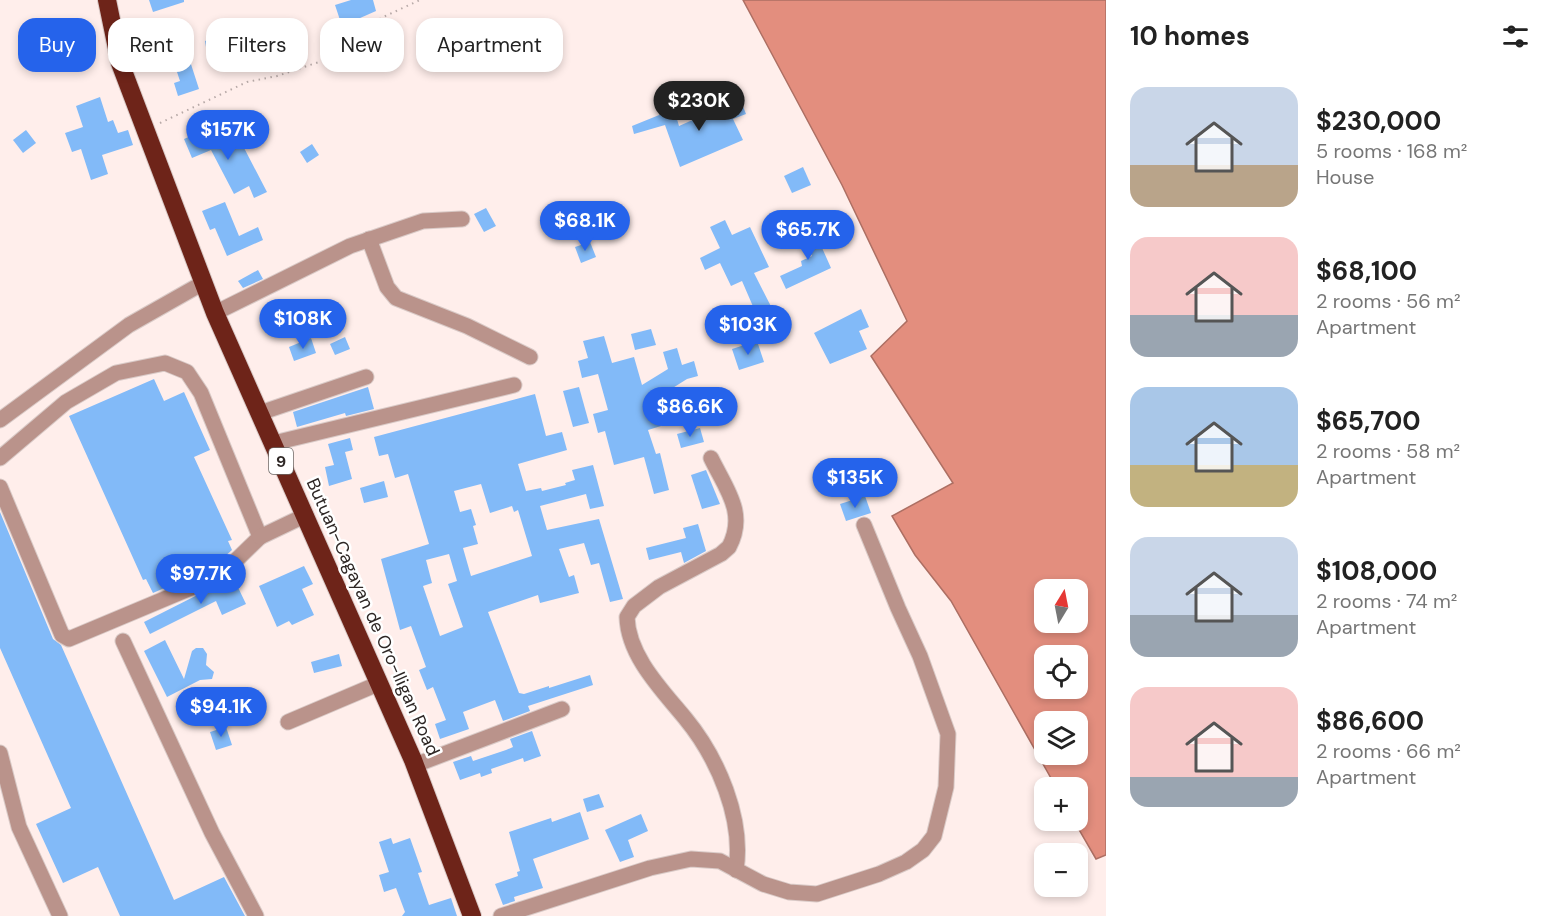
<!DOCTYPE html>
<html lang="en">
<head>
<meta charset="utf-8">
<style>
  :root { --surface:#fff; --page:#f2f2f2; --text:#222; --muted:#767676; --accent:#2563eb }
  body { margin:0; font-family:"DM Sans",sans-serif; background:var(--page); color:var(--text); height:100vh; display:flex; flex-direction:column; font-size:22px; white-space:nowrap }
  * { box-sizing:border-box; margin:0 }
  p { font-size:20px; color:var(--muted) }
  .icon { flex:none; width:33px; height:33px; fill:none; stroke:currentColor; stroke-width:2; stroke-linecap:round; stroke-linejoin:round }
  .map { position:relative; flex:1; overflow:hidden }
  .details { display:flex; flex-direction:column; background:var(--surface); width:450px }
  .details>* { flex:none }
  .top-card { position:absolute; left:18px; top:18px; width:570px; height:54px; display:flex; gap:12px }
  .needle { width:39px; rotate:10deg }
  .fabs { position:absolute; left:1034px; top:579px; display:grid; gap:12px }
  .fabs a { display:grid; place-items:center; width:54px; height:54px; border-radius:12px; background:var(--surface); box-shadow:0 3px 9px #0003; font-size:30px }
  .price { position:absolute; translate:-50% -51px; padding:0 14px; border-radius:21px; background:var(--accent); color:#fff; font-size:20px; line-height:39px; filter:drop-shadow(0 2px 3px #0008) }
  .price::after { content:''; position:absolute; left:50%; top:36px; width:18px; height:14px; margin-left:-9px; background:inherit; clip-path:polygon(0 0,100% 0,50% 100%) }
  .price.selected { background:#222; color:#fff }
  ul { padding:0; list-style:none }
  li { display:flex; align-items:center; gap:18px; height:150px; padding:0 24px }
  li span { display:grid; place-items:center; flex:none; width:168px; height:120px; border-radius:18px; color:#555 }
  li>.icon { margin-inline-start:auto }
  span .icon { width:72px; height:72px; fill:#fffc; stroke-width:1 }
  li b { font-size:26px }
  h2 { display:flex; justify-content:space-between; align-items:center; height:72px; padding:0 24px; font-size:26px }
  .pill { padding:0 21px; border-radius:18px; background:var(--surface); box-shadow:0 3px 9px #0003; font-size:21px; line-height:54px }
  .pill.selected { background:var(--accent); color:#fff }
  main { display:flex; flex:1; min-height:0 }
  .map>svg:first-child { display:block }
  .water { fill:#e38e7e; stroke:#ad6f63; stroke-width:1.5; fill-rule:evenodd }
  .building { fill:#82baf8; fill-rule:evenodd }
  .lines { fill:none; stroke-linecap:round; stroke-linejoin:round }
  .minor-casing { stroke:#d9cac7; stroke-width:17 }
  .highway-casing { stroke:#d9cac7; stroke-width:20 }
  .path { stroke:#b7a9a7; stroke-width:2; stroke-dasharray:1.5 4.5; stroke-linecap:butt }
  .minor { stroke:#ba938b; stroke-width:15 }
  .highway { stroke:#6e2419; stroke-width:18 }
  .labels { text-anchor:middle; stroke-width:5; stroke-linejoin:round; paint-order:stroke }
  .shield { fill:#fff; stroke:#6d6866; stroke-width:1.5 }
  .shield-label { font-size:16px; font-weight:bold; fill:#2e2725 }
  .street-label { font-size:18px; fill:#2e2725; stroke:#fff }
</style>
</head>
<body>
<main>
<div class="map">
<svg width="1106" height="916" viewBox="0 0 1106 916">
  <rect width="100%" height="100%" fill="#ffeeeb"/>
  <!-- water -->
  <path class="water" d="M743,0H1106V855L1096,859L1074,821L1077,820V788L1056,787L951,601L915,555L892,516L953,483L871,356L907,321L842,185ZM1044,590H1077V622H1044ZM1044,656H1077V688H1044ZM1044,722H1077V754H1044Z"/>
  <!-- building -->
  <g class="building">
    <polygon points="149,0 184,0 184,2 153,12"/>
    <polygon points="351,0 373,0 376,11 342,26 335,5"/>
    <polygon points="303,27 308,42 284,50 279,35"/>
    <polygon points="231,32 235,51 208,59 205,41"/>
    <polygon points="189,58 199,89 178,96 174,83 180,81 174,63"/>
    <polygon points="100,97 108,122 113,120 118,133 128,130 133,145 102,155 108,174 91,180 81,149 72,152 65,133 83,127 76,106"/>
    <polygon points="740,99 746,114 733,119 743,140 680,167 665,125 634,134 632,126 674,109 679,126"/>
    <polygon points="213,126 224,151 242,144 267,192 254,198 249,186 234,194 211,150 192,158 184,139"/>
    <polygon points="26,130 36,143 23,153 13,140"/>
    <polygon points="312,144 319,155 307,163 300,152"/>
    <polygon points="803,167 811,185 792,193 784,176"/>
    <polygon points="225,202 239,236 258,227 263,240 227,256 215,228 210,230 202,211"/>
    <polygon points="486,208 496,226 484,232 474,214"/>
    <polygon points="725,220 732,235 750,227 769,267 754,273 782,328 762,337 754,320 758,318 742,281 731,286 720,263 705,270 700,258 720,248 710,227"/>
    <polygon points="811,223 831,268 786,289 780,276 802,266 801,261 812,256 800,228"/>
    <polygon points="590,242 596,257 581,263 575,247"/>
    <polygon points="258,270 263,279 243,288 238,281"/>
    <polygon points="861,309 869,327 859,331 867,349 830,364 814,333"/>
    <polygon points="651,329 656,345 635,350 631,334"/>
    <polygon points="604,336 612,363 634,357 642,385 668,369 663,352 677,348 682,365 694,361 698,376 687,379 652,401 661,426 648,430 656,454 660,453 669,490 654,494 644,457 614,465 605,431 598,433 593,414 608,410 598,374 582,378 578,361 588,358 583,341"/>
    <polygon points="345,337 350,349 335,355 330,344"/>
    <polygon points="311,338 316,353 294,361 289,347"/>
    <polygon points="757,341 764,362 739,370 732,349"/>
    <polygon points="154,379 164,401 184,392 210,450 194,457 232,540 228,541 232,550 214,566 153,593 146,579 143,580 69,416"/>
    <polygon points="368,387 374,409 346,416 345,413 297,427 293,412"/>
    <polygon points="579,387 589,423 573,427 563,391"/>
    <path d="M535,394L546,436L562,432L567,450L518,464L526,491L541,488L542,491L566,485L565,483L575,480L572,470L593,465L604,506L590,509L586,494L540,506L547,530L599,519L623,599L610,602L599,563L591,565L584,543L559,549L569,577L574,575L579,593L540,603L538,595L488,612L519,693L524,694L549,686V688L590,675L593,685L528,706L530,711L503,721L495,700L463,712L469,729L440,739L435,724L446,720L433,687L427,690L419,670L426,667L411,626L400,630L381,559L429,544L408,474L395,478L388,454L379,456L374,437ZM481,484L490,513L512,506L514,512L518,510L532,556L471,576L463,548L478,544L473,526L476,525L471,509L460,512L454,491ZM449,554L457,581L448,584L463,627L440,636L423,586L432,583L426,560Z"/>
    <polygon points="700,428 704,442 681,448 677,434"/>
    <polygon points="350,438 353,450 345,452 352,479 329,486 325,467 334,465 328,444"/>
    <polygon points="706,470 720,504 702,509 691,475"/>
    <polygon points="384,481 388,497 364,503 360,488"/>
    <polygon points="865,496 871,513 846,521 840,504"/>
    <polygon points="0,512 53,639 61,645 174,900 224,877 245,916 120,916 98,867 63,883 36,824 71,808 0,648"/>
    <polygon points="698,524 706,551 684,563 681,552 649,560 646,548 686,538 683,528"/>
    <polygon points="304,566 313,584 302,589 314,615 292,625 289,621 277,627 259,586"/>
    <polygon points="233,577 246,604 222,615 216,601 150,634 144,622"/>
    <polygon points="165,640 184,679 192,651 196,648 203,648 207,654 206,665 214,672 212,679 200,680 167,697 144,651"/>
    <polygon points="339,654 342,666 314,673 311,662"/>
    <polygon points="226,727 232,745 216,750 210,732"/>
    <polygon points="532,731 541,756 524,762 523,758 491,769 492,773 481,777 480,773 460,780 453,762 471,756 473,761 506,750 513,747 510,739"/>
    <polygon points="599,794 604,807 587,812 583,799"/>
    <polygon points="580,812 589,839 533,859 543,888 514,897 515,901 503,905 495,884 518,876 517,872 520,871 509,832 551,818 552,822"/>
    <polygon points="641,814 648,831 628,840 634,857 620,862 605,830"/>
    <polygon points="391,838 393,844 410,838 422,872 418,873 429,905 451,898 457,916 402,916 405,912 396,888 384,892 379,875 389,872 379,842"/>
  </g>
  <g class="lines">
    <defs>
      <g id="minor">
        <polyline points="369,239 387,287 396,298 467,326 530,357"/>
        <polyline points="215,313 350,246 423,221 462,219"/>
        <polyline points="260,413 366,377"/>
        <polyline points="0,420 129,325 203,283"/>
        <polyline points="274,443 514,385"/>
        <polyline points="0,458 66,402 116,373 165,363 187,372 201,393 260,537 225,571 205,582 69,639 62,635 0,487"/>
        <path d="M711,458C726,489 747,513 729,547L721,554L659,587L634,606L627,617C628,656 662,690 685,718C718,758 744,819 736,870"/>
        <polyline points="260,537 306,515"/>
        <polyline points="123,641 212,833 256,916"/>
        <polyline points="288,722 380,683"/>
        <polyline points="0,753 19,827 60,916"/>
        <polyline points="415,765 562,709"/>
        <polyline points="501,916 650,868 691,859 720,861 763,884 789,892 817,894 879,874 906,862 923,850 934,836 946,787 948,734 920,656 898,608 864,525"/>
      </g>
      <polyline id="highway" points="107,0 120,63 215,313 413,760 472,916"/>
    </defs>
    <!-- minor casing -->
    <use href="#minor" class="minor-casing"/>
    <!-- highway casing -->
    <use href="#highway" class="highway-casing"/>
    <!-- path -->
    <polyline class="path" points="160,123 247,82 277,76 322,61 352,45 381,18 420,0"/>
    <!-- minor -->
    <use href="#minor" class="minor"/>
    <!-- highway -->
    <use href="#highway" class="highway"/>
  </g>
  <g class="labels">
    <!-- shield labels -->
    <rect class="shield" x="269" y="448" width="24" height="26" rx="4.5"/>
    <g class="shield-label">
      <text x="281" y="467">9</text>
    </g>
    <!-- street labels -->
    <g class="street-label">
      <text transform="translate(373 617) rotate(66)" y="6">Butuan-Cagayan de Oro-Iligan Road</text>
    </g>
  </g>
</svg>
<div class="fabs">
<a><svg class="needle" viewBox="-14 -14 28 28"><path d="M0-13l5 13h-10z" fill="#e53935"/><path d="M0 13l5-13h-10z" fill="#767676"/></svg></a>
<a><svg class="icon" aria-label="locate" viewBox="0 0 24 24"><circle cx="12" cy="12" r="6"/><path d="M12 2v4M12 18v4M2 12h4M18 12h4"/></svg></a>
<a><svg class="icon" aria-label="layers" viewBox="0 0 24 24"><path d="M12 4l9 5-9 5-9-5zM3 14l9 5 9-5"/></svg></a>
<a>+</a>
<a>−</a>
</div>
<b class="price selected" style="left:699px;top:132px">$230K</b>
<b class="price" style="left:228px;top:161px">$157K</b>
<b class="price" style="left:585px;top:252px">$68.1K</b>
<b class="price" style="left:808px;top:261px">$65.7K</b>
<b class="price" style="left:303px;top:350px">$108K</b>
<b class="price" style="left:748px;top:356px">$103K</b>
<b class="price" style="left:690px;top:438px">$86.6K</b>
<b class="price" style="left:855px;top:509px">$135K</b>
<b class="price" style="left:201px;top:605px">$97.7K</b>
<b class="price" style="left:221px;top:738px">$94.1K</b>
<div class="top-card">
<a class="pill selected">Buy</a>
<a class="pill">Rent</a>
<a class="pill">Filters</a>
<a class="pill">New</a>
<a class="pill">Apartment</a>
</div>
</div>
<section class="details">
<h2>10 homes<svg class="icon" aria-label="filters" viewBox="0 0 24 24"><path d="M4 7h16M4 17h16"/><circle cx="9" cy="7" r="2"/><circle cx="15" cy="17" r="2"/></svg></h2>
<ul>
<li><span style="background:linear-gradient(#c9d6e8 65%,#b9a48a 0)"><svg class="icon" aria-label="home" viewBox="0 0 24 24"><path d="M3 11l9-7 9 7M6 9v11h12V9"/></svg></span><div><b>$230,000</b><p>5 rooms · 168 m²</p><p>House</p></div></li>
<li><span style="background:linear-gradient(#f6c9c9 65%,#9aa5b1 0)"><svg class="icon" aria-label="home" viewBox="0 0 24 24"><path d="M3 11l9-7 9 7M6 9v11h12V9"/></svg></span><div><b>$68,100</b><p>2 rooms · 56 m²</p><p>Apartment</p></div></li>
<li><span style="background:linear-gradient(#a9c7e8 65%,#c2b280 0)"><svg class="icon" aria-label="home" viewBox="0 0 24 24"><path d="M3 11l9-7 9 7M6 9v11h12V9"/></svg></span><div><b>$65,700</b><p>2 rooms · 58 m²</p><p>Apartment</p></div></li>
<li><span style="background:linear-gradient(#c9d6e8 65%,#9aa5b1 0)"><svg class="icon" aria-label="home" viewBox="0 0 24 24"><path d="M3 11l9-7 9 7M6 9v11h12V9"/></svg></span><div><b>$108,000</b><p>2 rooms · 74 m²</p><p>Apartment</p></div></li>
<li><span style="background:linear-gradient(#f6c9c9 75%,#9aa5b1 0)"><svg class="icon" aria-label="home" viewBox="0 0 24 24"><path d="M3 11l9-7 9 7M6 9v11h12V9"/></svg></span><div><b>$86,600</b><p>2 rooms · 66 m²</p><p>Apartment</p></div></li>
</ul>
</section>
</main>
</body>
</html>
